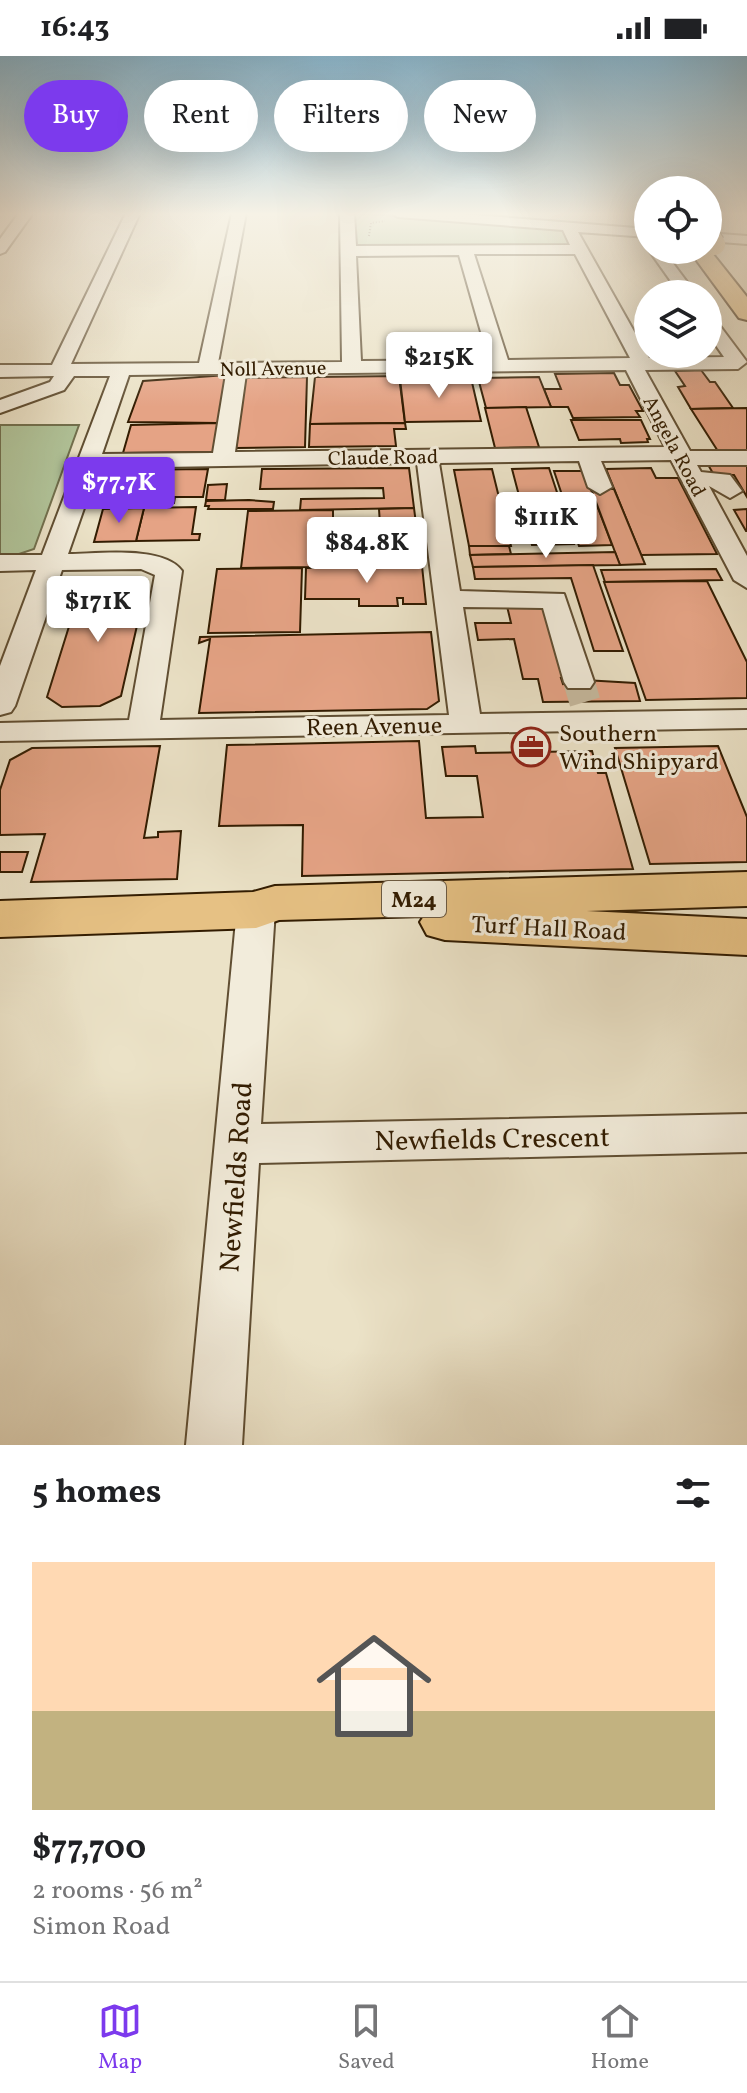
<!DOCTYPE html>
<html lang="en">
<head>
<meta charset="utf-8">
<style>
  :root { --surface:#fff; --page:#f6f6f6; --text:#202124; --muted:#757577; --line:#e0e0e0; --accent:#7c3aed }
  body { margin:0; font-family:Vollkorn,serif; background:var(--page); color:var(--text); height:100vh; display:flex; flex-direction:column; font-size:30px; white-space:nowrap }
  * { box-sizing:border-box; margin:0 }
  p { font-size:26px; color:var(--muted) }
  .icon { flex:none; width:44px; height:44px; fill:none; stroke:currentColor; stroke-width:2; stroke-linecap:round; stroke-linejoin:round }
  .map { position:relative; height:1389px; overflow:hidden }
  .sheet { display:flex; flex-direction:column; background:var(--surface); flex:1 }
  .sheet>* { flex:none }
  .top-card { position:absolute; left:24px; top:24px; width:700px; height:72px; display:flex; gap:16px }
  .buttons { position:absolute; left:634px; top:120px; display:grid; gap:16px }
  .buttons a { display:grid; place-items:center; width:88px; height:88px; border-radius:50%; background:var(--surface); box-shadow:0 8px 32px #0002; font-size:40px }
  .price { position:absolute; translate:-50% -68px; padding:0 18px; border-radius:8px; background:#fff; color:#222; font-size:26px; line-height:52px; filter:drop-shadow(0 2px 4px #0008) }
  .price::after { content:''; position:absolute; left:50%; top:48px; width:24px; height:18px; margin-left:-12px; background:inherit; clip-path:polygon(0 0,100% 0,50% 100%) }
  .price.active { background:var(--accent); color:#fff }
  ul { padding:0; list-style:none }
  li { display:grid; align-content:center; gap:16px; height:424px; padding:0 32px }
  li span { display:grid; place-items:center; height:248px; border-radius:0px; color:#555 }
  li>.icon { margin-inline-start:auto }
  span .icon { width:144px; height:144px; fill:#fffc; stroke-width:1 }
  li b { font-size:34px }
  h2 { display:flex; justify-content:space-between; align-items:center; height:96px; padding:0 32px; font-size:34px }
  .tag { padding:0 28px; border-radius:36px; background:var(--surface); box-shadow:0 8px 32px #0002; font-size:28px; line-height:72px }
  .tag.active { background:var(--accent); color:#fff }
  .status { display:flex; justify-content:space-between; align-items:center; height:56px; padding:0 40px; background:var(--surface); direction:ltr }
  .status svg { height:22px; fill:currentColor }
  .dock { display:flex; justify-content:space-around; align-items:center; height:112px; border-top:2px solid var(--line); background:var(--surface); font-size:22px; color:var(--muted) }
  .dock a { display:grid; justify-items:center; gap:4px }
  .dock .active { color:var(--accent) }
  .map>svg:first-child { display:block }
  .green { fill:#b1c49a; stroke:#72704e; stroke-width:2 }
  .building { fill:#e5a385; stroke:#321c01; stroke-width:2 }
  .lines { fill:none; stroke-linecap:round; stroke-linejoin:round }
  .minor-tunnel { stroke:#c6ba9f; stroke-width:31; stroke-dasharray:31 16; stroke-linecap:butt }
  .minor-casing { stroke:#604e32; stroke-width:4 }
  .major-casing { stroke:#321c01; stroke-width:4 }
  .highway-casing { stroke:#321c01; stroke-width:4 }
  .path { stroke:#321c01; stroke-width:2; stroke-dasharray:1 2; stroke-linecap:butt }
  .minor { fill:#f2ecdb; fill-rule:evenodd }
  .major { fill:#e6c184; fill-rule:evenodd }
  .highway { fill:#e6c184; fill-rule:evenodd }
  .highway-bridge-casing { stroke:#321c01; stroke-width:24; stroke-linecap:butt }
  .highway-bridge { stroke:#e6c184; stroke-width:22 }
  .labels { text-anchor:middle; stroke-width:6; stroke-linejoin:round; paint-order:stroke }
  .far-street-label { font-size:20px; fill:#321c01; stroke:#f2ecdb }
  .shield { fill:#f2ecdb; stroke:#6c5a42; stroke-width:2 }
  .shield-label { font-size:22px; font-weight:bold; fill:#321c01 }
  .street-label { font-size:24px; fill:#321c01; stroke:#f2ecdb }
  .poi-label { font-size:24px; fill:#321c01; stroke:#f2ecdb; text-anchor:start }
  .near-street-label { font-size:28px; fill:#321c01; stroke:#f2ecdb }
</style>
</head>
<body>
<div class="status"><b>16:43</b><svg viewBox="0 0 49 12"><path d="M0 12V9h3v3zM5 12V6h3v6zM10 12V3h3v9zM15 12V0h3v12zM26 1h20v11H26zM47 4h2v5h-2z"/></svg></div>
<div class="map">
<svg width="747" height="1389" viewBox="0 0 747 1389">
  <rect width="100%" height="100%" fill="#ebe2c7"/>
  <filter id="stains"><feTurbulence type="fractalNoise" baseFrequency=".0025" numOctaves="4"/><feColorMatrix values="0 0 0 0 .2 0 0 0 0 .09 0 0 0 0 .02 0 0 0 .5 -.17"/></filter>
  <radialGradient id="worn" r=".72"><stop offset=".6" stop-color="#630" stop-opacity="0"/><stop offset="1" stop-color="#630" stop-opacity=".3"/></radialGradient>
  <!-- green -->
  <g class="green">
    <polygon points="355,157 555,171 564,174 571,189 352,190 351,159"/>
    <polygon points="0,369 79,369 34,493 19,498 0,498"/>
  </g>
  <!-- building -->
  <g class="building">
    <polygon points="701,314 710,326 715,326 733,352 691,353 678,331 685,330 675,315"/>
    <polygon points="614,317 620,329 629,329 643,355 636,355 640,361 573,362 568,351 551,351 544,333 561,333 555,318"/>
    <polygon points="227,319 219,367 128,366 143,325"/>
    <polygon points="399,320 405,367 310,368 315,321"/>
    <polygon points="307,321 305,391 236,392 245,322"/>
    <polygon points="539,321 551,351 486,352 478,322"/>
    <polygon points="471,322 481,365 405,366 400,323"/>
    <polygon points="526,351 539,391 495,392 485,352"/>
    <polygon points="747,352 747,399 721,400 691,353"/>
    <polygon points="571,364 641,364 650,383 647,383 648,386 621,387 620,383 579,384"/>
    <polygon points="219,367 214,396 123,397 131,369"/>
    <polygon points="405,367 406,373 394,373 396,390 309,391 310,368"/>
    <polygon points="747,406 747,441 734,419 714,419 707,407"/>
    <polygon points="117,411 122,414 208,413 203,441 175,441 174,447 143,447 144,441 91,443 94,434 107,432 109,424 97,424 99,418"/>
    <polygon points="409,412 414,452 300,454 301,443 384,442 383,432 260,433 262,413"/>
    <polygon points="549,412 574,488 532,489 512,413"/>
    <polygon points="651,412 656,422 678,422 717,498 641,499 606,413"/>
    <polygon points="492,413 511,490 469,490 454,414"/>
    <polygon points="554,415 584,415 612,489 579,490"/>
    <polygon points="227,428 225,444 206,444 208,429"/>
    <polygon points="591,433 614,433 645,508 620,509"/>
    <polygon points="249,444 274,446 273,453 208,453 209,450 205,450 206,445"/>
    <polygon points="196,451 192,478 200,478 199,484 136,485 144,452"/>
    <polygon points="144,452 136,485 94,486 103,453"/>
    <polygon points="414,452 420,500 382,500 379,453"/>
    <polygon points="747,453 747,475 746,475 734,454"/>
    <polygon points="333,454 333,477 312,477 312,511 241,512 248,455"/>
    <polygon points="469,490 509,490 511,498 470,499"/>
    <polygon points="615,496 620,509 473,511 470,499"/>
    <polygon points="593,509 623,595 594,595 571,522 475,523 473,511"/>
    <polygon points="422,510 426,548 403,548 403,542 397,542 398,550 359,550 359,543 305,543 306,512"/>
    <polygon points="302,512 300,576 208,577 217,513"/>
    <polygon points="716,513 722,524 605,526 601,514"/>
    <polygon points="99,523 131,523 146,530 121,640 100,650 62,651 47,641 81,532"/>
    <polygon points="707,525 747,606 747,642 646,644 604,526"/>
    <polygon points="506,546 548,546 566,622 561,622 563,628 584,624 635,627 640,645 543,646 538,623 523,623 514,583 478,584 475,567 511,567"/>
    <polygon points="431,576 439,645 427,653 199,657 210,583 199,587 200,581"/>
    <polygon points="419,685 426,762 483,761 477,720 446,720 442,691 475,690 476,697 592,695 598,717 606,717 633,813 302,820 303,769 219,770 227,689"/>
    <polygon points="160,690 144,782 158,781 158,776 181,775 177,823 31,826 45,778 0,779 0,734 10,704 32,692"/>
    <polygon points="718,690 747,761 747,806 650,808 615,692"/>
    <polygon points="0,796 28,796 22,816 0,816"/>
  </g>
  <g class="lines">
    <!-- minor-tunnel -->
    <polyline class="minor-tunnel" points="579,626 585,646"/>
    <defs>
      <g id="minor">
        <polygon points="19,157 33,157 5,196 0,198 0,183"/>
        <path d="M126,157H140L71,308L199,307L232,157H246L218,307L342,306L340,157H354L356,190L570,189L563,174L398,161L391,157H450L648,173V181L578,176L649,302L724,301L708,278V261L714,262L747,306L738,313L645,314L690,395H747V409H697L701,416L730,419L742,435L730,442L709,430L747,500V532L734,524L671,404L601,405L612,431L600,438L588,431L579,405L439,407L460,535L564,538L594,626L590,632H568L564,626L543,552L463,551L480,658L747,654V672L0,685V667L129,664L155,519L141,513L62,514L15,650L11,656L0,659V610L36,514L0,515V499H42L110,320H74L64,334L0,357V344L50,326L54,320L0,321V309H52ZM474,198H575L630,302L508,304ZM459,199L489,304L361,305L356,200ZM626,314L665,391L235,396L246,318ZM208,318H226L213,397L102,398L129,319ZM417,407L449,659L160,664L182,515C164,489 96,498 68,498L98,412Z"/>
        <polygon points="708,177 747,180 747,188 708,185"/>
        <polygon points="648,193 663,194 696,238 680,238"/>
        <polygon points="256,841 269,845 275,854 261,1068 747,1058 747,1096 259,1107 242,1389 186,1389 237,854 243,845"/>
      </g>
      <polygon id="major" points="747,816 747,850 587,855 747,863 747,899 445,884 427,879 420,866 424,860 279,864 256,872 0,881 0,845 253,836 275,830"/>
      <polygon id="highway" points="708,192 747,241 747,264 739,262 689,194"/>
    </defs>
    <!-- minor casing -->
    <use href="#minor" class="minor-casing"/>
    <!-- major casing -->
    <use href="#major" class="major-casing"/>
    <!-- highway casing -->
    <use href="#highway" class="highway-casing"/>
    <!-- path -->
    <polyline class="path" points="369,180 371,167 385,165"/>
    <!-- minor -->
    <use href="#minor" class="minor"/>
    <!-- major -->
    <use href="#major" class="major"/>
    <!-- highway -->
    <use href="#highway" class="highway"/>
    <defs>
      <polyline id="highway-bridge" points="708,179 714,188"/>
    </defs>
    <!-- highway-bridge casing -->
    <use href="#highway-bridge" class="highway-bridge-casing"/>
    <!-- highway-bridge -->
    <use href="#highway-bridge" class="highway-bridge"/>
  </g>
  <!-- sky -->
  <linearGradient id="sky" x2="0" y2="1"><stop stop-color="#88b8d2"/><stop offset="0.45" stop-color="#f6f2e6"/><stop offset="1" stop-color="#f6f2e6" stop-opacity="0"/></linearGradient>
  <rect width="747" height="351" fill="url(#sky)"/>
  <!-- icons -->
  <defs>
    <symbol id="office-ring" viewBox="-11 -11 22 22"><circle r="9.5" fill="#f2ecdb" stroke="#8f2418" stroke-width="1.5"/><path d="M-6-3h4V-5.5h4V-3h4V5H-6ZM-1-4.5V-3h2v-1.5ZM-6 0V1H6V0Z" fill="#8f2418"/></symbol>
  </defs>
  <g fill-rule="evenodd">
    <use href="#office-ring" x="509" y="669" width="44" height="44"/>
  </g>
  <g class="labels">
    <!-- far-street labels -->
    <g class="far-street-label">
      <text transform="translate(273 312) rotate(-1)" y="7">Noll Avenue</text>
      <text transform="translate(675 390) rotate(62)" y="7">Angela Road</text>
      <text transform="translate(383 401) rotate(-1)" y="7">Claude Road</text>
    </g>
    <!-- shield labels -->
    <rect class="shield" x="382" y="825" width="64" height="36" rx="6"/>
    <g class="shield-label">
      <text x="414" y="851">M24</text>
    </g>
    <!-- street labels -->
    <g class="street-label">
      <text transform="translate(374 670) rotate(-1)" y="8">Reen Avenue</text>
      <text transform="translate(549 872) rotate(3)" y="8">Turf Hall Road</text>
    </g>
    <!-- poi labels -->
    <g class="poi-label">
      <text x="559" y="685">Southern<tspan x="559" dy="28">Wind Shipyard</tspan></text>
    </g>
    <!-- near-street labels -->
    <g class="near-street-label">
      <text transform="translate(492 1082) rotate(-1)" y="10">Newfields Crescent</text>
      <text transform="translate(235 1121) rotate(-86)" y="10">Newfields Road</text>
    </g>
  </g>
  <rect width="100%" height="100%" filter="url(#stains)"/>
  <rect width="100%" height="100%" fill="url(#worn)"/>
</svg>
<div class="buttons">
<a><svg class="icon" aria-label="locate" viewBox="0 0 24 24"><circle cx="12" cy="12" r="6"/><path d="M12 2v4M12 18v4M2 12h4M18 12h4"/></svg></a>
<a><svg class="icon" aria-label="layers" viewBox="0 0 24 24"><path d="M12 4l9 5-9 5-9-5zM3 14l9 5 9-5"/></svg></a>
</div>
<b class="price" style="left:439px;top:344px">$215K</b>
<b class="price active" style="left:119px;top:469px">$77.7K</b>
<b class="price" style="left:546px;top:504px">$111K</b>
<b class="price" style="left:367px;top:529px">$84.8K</b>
<b class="price" style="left:98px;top:588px">$171K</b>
<div class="top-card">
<a class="tag active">Buy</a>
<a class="tag">Rent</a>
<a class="tag">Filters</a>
<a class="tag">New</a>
</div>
</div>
<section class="sheet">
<h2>5 homes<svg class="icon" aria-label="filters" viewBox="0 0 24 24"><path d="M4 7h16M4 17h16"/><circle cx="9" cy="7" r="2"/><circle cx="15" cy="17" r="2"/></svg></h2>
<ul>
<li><span style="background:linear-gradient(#ffd9b3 60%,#c2b280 0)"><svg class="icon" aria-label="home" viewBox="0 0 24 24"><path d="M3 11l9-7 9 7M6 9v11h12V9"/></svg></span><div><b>$77,700</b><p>2 rooms · 56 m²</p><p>Simon Road</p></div></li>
</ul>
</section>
<nav class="dock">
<a class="active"><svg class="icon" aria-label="map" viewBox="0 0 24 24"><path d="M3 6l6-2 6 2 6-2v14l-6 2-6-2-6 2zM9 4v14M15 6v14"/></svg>Map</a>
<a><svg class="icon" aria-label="saved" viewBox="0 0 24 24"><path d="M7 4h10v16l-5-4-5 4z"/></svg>Saved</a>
<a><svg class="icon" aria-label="home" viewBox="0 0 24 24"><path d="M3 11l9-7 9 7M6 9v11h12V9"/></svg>Home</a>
</nav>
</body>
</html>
